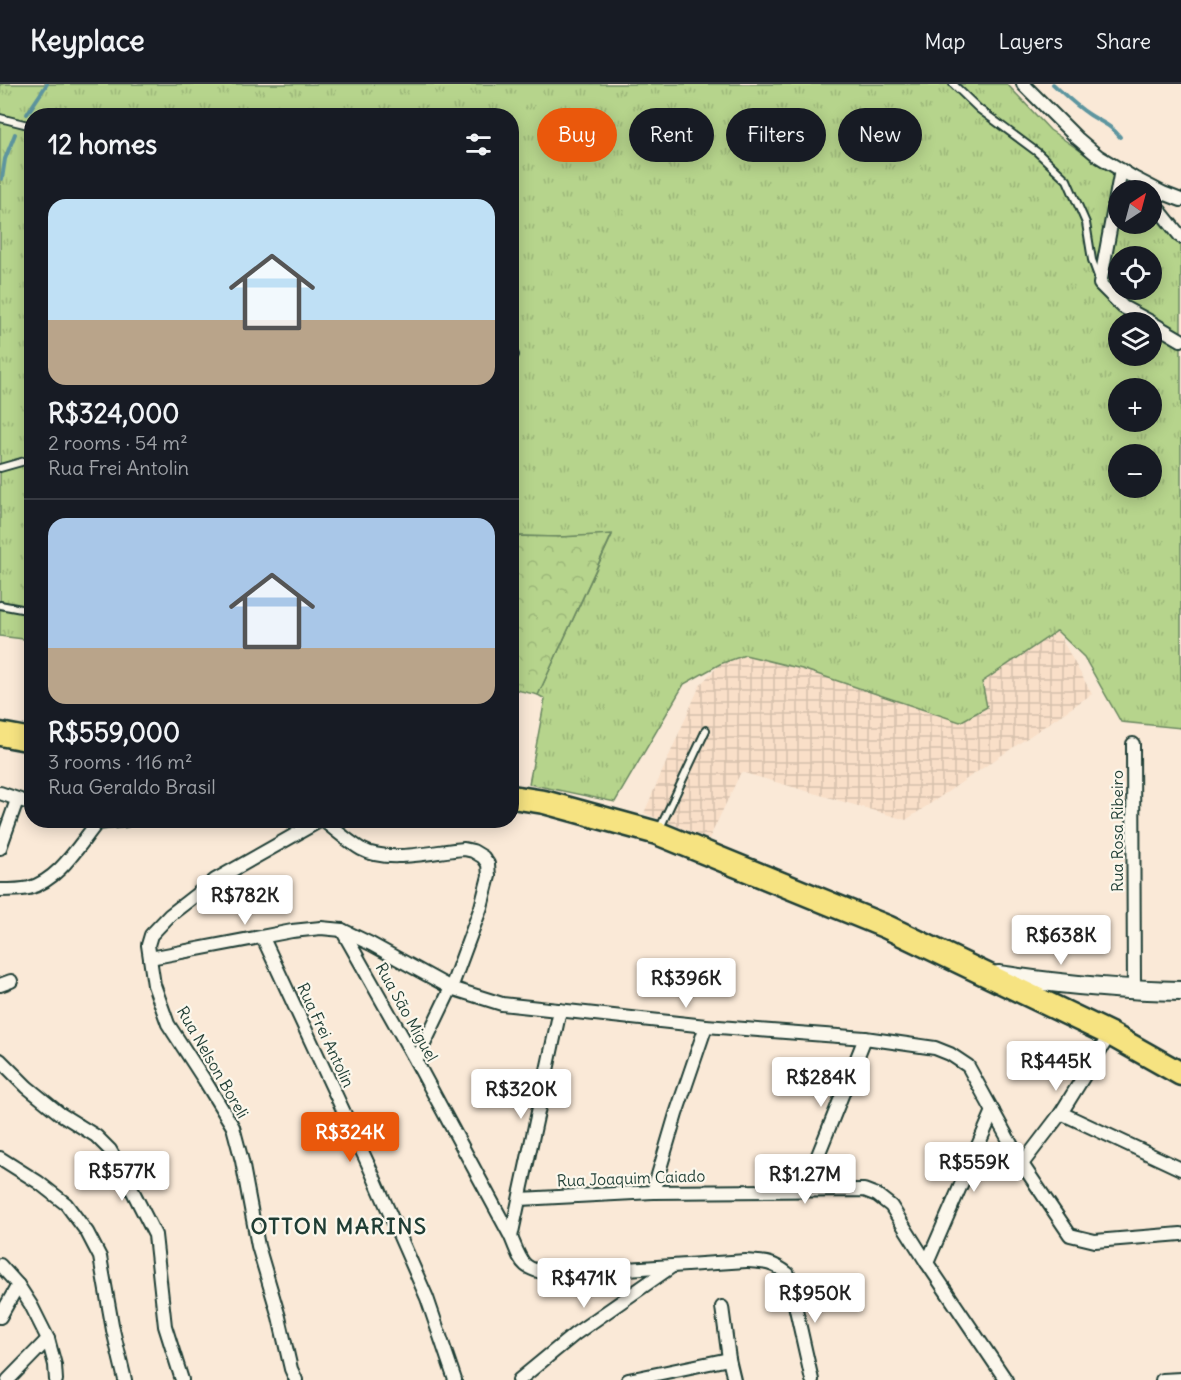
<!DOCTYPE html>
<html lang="en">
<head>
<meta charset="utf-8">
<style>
  :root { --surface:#171b24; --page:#20242c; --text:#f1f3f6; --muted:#9ea1a6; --line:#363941; --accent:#ea580c }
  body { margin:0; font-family:Delius,sans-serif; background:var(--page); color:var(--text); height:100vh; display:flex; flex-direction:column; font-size:22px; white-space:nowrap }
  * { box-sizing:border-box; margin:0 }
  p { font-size:20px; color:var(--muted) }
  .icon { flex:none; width:33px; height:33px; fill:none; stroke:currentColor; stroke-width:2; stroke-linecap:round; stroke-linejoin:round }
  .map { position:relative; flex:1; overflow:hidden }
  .drawer { position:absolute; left:24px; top:24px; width:495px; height:720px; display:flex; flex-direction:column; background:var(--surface); border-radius:24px; box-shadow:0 3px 15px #0003 }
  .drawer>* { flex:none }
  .banner { position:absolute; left:537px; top:24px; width:554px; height:54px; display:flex; gap:12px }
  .needle { width:39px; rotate:36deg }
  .controls { position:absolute; left:1108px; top:96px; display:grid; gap:12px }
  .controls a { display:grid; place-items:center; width:54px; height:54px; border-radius:50%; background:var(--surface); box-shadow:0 3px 15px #0003; font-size:30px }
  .price { position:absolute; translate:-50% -51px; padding:0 14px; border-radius:6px; background:#fff; color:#222; font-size:20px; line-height:39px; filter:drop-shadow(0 2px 3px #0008) }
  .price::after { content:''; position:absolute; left:50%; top:36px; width:18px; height:14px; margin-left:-9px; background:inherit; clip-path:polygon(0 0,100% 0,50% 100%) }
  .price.selected { background:var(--accent); color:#fff }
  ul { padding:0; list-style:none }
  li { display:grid; align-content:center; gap:12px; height:318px; padding:0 24px }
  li+li { border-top:2px solid var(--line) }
  li span { display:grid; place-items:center; height:186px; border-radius:18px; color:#555 }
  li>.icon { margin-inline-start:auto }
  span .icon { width:108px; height:108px; fill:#fffc; stroke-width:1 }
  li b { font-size:26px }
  h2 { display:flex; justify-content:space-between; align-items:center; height:72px; padding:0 24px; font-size:26px }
  .tag { padding:0 21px; border-radius:27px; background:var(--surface); box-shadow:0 3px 15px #0003; font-size:21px; line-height:54px }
  .tag.selected { background:var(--accent); color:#fff }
  header { display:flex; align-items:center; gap:36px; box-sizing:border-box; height:84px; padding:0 30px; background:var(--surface); border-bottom:2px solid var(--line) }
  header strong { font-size:28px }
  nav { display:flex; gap:33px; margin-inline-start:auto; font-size:21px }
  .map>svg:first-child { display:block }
  .industrial { fill:url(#industrial-grid) }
  .grass { fill:url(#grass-tufts); stroke:#6a8860; stroke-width:1.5; fill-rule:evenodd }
  .forest { fill:url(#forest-crowns); stroke:#6a8860; stroke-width:1.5 }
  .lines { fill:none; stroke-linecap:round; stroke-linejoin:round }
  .stream { stroke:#5d959f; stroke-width:4 }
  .lane-casing { stroke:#1f3d34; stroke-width:10 }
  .street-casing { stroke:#1f3d34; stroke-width:16 }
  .secondary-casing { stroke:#1f3d34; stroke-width:22 }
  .highway-casing { stroke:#1f3d34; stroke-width:27 }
  .lane { stroke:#fbf7ec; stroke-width:6 }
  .street { stroke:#fbf7ec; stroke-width:12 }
  .secondary { stroke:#fbf7ec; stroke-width:18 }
  .highway { stroke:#f6e381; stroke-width:22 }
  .labels { text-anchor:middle; stroke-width:4.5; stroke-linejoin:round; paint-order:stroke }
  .street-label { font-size:16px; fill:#1f3d34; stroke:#fbf7ec }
  .district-label { font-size:22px; font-weight:bold; letter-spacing:1.5px; fill:#1f3d34; stroke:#fbf7ec }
</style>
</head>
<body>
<header>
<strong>Keyplace</strong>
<nav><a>Map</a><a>Layers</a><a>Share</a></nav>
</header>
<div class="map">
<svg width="1181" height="1296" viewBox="0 0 1181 1296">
  <defs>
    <pattern id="industrial-grid" width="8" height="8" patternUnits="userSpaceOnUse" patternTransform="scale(1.5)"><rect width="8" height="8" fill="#f9dfc8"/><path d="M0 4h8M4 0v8" fill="none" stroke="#d5c0ac"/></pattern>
    <pattern id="grass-tufts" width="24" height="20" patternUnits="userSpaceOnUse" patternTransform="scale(1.5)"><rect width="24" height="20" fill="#b6d48c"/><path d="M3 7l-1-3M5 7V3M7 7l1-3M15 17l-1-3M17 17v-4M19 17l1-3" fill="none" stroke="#9cb779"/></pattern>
    <pattern id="forest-crowns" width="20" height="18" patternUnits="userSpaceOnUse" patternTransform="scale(1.5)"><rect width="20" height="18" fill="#b6d48c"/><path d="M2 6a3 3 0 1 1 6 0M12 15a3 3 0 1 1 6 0" fill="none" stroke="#9cb779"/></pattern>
  </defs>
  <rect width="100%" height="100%" fill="#fae9d7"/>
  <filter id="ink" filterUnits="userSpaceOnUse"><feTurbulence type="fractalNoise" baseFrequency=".0167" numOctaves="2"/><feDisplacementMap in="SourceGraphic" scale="12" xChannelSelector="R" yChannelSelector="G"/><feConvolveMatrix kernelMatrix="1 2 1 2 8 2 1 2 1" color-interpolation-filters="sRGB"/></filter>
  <g filter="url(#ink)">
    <!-- industrial -->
    <polygon class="industrial" points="1057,547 1092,610 906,736 741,688 709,755 644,729 700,601 720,580 745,571 802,585 982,598"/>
    <!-- grass -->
    <path class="grass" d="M0,0H1007L1050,46L1114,90L1132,106H1119V140H1152V125L1181,154V644L1121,638L1084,573L1057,547L982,598L987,623L960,638L802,585L745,571L720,580L684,600L615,718L529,700L545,615L538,611L612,451L561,453L512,452V32H32L31,556L0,552ZM1119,172H1152V206H1119ZM1119,238H1152V272H1119ZM1119,304H1152V338H1119ZM1119,370H1152V404H1119Z"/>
    <!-- forest -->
    <polygon class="forest" points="612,450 538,611 512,605 512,452 561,453"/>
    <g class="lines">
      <!-- stream -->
      <g class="stream">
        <path d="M1053,0C1065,11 1076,22 1090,31C1101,38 1112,42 1120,53"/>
        <polyline points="27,30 47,0"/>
        <polyline points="2,95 5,75 15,50"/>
      </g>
      <defs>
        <g id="lane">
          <polyline points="953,0 979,25 1037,68 1067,96 1086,139 1092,176 1099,195"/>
          <polyline points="0,34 32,42"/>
          <polyline points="512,271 515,271"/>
          <polyline points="0,384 32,375"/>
          <polyline points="0,521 32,527"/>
          <polyline points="659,746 706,646"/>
        </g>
        <g id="street">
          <polyline points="1023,0 1077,54 1098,72 1134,94 1163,109 1181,116"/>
          <polyline points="1121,86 1100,200 1123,223 1151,238"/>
          <polyline points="1152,117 1181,153"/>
          <polyline points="1152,239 1181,256"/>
          <polyline points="1133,660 1134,906"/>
          <polyline points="0,709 32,720"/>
          <path d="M323,736C335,746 348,757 361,765C388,780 434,767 464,765L473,767L483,773L488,780L489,792L481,823L451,904L416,977"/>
          <polyline points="90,737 97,739 126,736"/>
          <polyline points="0,764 17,716"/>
          <path d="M0,806C9,806 20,806 29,804C59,796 78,762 97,739"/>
          <path d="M342,846L416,977L511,1153C522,1180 522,1186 553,1190L746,1177C764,1178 773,1178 788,1190L812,1296"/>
          <polyline points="263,854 368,1080 427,1214 455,1296"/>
          <polyline points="150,874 292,847 321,844 342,846 371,860 451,904 502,920 706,942 865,954 935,964 950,970 968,982 1022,1080 1070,1151 1095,1157 1181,1150"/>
          <polyline points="0,901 11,897"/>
          <polyline points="0,976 27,1003 59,1029 96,1052 110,1066 125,1092 155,1151 165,1242 182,1296"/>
          <polyline points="1061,1029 1181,1085"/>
          <polyline points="0,1074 38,1098 66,1120 87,1148 100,1173 113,1246 125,1296"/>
          <polyline points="1022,1080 1061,1029 1110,950"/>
          <polyline points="804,1106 865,954"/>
          <polyline points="653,1108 676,1030 706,942"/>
          <polyline points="520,1115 653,1108 864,1106 877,1111 891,1122 927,1179 1006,1296"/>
          <polyline points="511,1153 560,926"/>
          <polyline points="927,1179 993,1027"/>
          <polyline points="0,1181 18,1201 31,1221 48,1255 55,1281 56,1296"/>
          <polyline points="722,1223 729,1275 734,1296"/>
          <polyline points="0,1233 18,1201"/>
          <polyline points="8,1296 48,1255"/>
          <polyline points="296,1296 291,1285 279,1233 258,1162 242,1077 233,1043 205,997 168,940 154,901 148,861 151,851 170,831 215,796 321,736"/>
          <polyline points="519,1296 575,1250 671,1183"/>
          <polyline points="628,1296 729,1275"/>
          <polyline points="1162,1296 1181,1295"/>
        </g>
        <path id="secondary" d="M998,891C1059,900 1119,906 1181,907"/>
        <g id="highway">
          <polyline points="0,650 32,656"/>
          <polyline points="512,713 544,718 657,749 887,843 1110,950 1181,990"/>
        </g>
      </defs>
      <!-- lane casing -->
      <use href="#lane" class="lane-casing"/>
      <!-- street casing -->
      <use href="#street" class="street-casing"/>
      <!-- secondary casing -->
      <use href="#secondary" class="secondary-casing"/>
      <!-- highway casing -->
      <use href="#highway" class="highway-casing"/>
      <!-- lane -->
      <use href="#lane" class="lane"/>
      <!-- street -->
      <use href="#street" class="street"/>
      <!-- secondary -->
      <use href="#secondary" class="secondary"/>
      <!-- highway -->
      <use href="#highway" class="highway"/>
    </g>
  </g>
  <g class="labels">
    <!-- street labels -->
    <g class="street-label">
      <text transform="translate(1117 747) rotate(-90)" y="6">Rua Rosa Ribeiro</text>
      <text transform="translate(407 928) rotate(61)" y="6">Rua São Miguel</text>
      <text transform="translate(326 951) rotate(65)" y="6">Rua Frei Antolin</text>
      <text transform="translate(213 978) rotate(60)" y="6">Rua Nelson Boreli</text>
      <text transform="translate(631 1094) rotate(-2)" y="6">Rua Joaquim Caiado</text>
    </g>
    <!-- district labels -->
    <g class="district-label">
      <text x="339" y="1150">OTTON MARINS</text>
    </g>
  </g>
</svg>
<div class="controls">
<a><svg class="needle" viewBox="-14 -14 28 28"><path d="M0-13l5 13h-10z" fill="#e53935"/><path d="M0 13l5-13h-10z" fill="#9ea1a6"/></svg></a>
<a><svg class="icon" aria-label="locate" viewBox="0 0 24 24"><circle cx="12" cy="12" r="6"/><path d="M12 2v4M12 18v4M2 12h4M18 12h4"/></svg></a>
<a><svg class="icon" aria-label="layers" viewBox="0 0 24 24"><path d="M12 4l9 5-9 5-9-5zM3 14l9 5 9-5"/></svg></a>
<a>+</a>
<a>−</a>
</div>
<b class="price" style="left:245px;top:842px">R$782K</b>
<b class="price" style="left:1061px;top:882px">R$638K</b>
<b class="price" style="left:686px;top:925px">R$396K</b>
<b class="price" style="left:1056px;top:1008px">R$445K</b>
<b class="price" style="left:821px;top:1024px">R$284K</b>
<b class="price" style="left:521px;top:1036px">R$320K</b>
<b class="price selected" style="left:350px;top:1079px">R$324K</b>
<b class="price" style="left:974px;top:1109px">R$559K</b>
<b class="price" style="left:122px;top:1118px">R$577K</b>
<b class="price" style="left:805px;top:1121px">R$1.27M</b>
<b class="price" style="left:584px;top:1225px">R$471K</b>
<b class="price" style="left:815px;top:1240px">R$950K</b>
<div class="banner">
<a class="tag selected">Buy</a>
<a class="tag">Rent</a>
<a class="tag">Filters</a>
<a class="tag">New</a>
</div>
<section class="drawer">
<h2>12 homes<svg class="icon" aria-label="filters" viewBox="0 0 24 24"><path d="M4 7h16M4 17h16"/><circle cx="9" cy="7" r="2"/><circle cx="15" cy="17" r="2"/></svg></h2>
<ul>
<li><span style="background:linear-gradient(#bfe0f5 65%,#b9a48a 0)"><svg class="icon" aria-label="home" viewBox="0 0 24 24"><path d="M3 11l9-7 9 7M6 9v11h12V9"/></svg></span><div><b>R$324,000</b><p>2 rooms · 54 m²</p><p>Rua Frei Antolin</p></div></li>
<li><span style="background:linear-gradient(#a9c7e8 70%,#b9a48a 0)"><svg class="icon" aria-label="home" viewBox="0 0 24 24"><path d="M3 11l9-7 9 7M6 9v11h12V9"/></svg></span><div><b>R$559,000</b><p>3 rooms · 116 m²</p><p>Rua Geraldo Brasil</p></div></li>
</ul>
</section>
</div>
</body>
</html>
